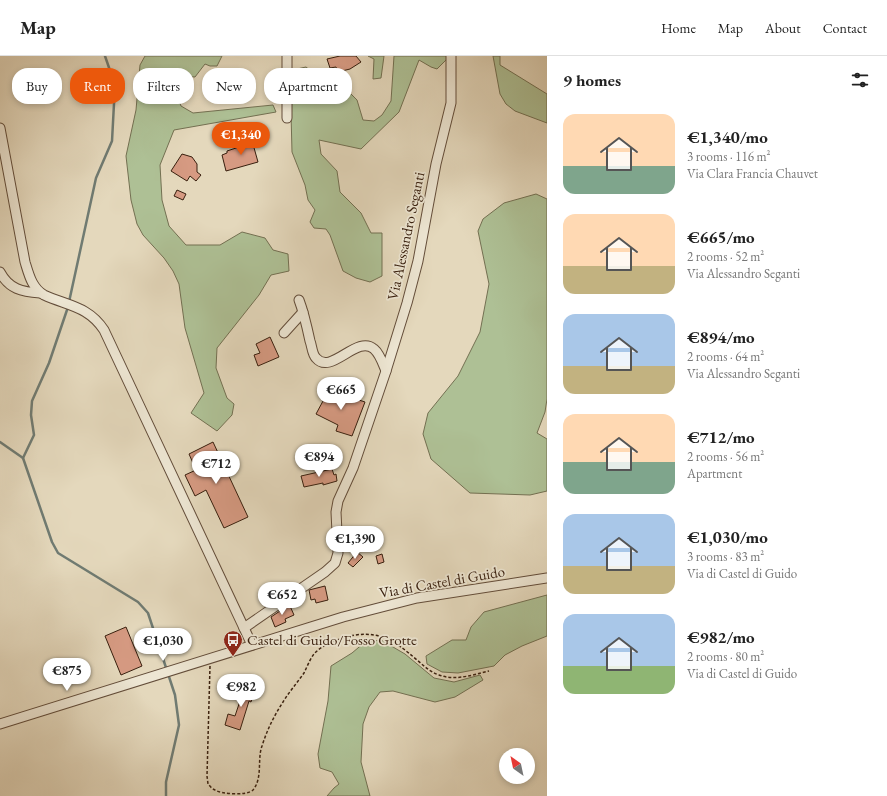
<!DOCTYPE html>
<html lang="en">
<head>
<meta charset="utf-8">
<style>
  :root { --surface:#fff; --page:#f2f2f2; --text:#222; --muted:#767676; --line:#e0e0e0; --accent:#ea580c }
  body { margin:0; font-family:"EB Garamond",serif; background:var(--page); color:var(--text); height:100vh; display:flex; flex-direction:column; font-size:15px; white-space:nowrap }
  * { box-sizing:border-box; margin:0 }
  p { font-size:13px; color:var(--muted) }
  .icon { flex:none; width:22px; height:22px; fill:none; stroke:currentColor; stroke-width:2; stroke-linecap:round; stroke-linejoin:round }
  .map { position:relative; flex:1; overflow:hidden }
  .drawer { display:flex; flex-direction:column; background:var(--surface); width:340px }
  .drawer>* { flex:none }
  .banner { position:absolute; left:12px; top:12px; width:380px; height:36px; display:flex; gap:8px }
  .needle { width:26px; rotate:327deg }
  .controls { position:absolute; left:499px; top:692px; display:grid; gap:8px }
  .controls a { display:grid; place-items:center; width:36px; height:36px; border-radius:50%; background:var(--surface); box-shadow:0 2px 6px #0003; font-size:20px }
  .price { position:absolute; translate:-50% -34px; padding:0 9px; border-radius:14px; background:#fff; color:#222; font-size:13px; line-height:26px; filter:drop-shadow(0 1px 2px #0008) }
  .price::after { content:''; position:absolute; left:50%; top:24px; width:12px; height:9px; margin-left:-6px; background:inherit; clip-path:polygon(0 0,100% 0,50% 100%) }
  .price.active { background:var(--accent); color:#fff }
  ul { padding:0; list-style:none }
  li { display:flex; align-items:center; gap:12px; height:100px; padding:0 16px }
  li span { display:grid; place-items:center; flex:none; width:112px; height:80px; border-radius:12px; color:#555 }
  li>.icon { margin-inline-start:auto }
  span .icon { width:48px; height:48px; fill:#fffc; stroke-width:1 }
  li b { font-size:17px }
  h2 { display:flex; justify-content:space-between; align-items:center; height:48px; padding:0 16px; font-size:17px }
  .pill { padding:0 14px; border-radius:16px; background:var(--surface); box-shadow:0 2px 6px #0003; font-size:14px; line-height:36px }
  .pill.active { background:var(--accent); color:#fff }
  header { display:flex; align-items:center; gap:24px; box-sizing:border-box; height:56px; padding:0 20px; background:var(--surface); border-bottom:1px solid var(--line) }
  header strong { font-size:19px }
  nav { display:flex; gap:22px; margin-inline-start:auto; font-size:14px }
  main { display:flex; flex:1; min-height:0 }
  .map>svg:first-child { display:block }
  .green { fill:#aec095; stroke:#737052 }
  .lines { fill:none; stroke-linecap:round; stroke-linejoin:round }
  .stream { stroke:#707b72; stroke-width:2.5 }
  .building { fill:#d69a82; stroke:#381f0e }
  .minor-casing { stroke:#634d3a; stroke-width:11 }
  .path { stroke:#381f0e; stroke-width:1.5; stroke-dasharray:3 2; stroke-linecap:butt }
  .minor { stroke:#ede6d3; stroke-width:9 }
  .labels { text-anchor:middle; stroke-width:3.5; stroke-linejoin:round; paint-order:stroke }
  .street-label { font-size:15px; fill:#381f0e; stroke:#ede6d3 }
  .poi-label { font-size:15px; fill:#381f0e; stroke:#ede6d3; text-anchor:start }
</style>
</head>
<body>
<header>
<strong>Map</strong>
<nav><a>Home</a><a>Map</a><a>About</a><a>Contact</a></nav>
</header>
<main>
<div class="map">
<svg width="547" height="740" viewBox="0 0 547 740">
  <rect width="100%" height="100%" fill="#e4d8bc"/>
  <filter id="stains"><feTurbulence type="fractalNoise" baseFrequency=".005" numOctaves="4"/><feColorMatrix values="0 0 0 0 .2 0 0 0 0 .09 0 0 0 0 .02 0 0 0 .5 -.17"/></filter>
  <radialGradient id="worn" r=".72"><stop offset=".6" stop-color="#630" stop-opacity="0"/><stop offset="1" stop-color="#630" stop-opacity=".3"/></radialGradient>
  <!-- green -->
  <g class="green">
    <polygon points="145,0 222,0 217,10 210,10 205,8 195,21 176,20 177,40 181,50 193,57 273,49 276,56 174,74 160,109 162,144 169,170 186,189 220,189 242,176 265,182 273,194 288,198 289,215 271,219 259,239 217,292 216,312 227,342 234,348 232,359 217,375 191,357 204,337 185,272 179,228 173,215 164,202 143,179 137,168 131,144 126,100 136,54 140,9"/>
    <polygon points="368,0 384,0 381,22 373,23 374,3"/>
    <polygon points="394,0 447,0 447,3 437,13 431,11 419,4 399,56 361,93 319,84 321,98 337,115 340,136 361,157 371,177 382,177 382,220 370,226 356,222 343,215 330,179 326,173 314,172 310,166 315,154 308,144 305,129 292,96 291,57 293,25 297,13 306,11 333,33 348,35 357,44 363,64 374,65 382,59 391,45"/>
    <polygon points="493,0 500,0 500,9 547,38 547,67 515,55 506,48 500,38"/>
    <polygon points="536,138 547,143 547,343 545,356 537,377 547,383 547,435 530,439 470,437 431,403 423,378 428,357 458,320 480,276 489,228 478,175 483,163 504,147"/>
    <polygon points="547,539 547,580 522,590 505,599 494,610 458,617 442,616 427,608 426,600 452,584 466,584 471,571 484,556"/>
    <polygon points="381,584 405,598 434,622 454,626 480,619 483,624 455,641 435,646 393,635 380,636 369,651 363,668 361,706 370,740 327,740 334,732 339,728 332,716 320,712 318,698 328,645 331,610 352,597 365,586"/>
  </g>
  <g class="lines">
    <!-- stream -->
    <g class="stream">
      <polyline points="69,246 96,122 112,85 115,29 105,0"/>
      <polyline points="68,251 49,307 32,345 31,359 34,379 23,402 52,486 58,497 138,546 148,557 175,639 179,669 166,726 166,740"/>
      <polyline points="0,386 23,402"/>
    </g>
  </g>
  <!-- building -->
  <g class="building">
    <polygon points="340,0 356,0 361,6 350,13 338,16 336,11 330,12 327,3"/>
    <polygon points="251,81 258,106 226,115 222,99 227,97 227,95 242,90 240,85"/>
    <polygon points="182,98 192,101 197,108 197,116 201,119 196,125 190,120 187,125 171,115"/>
    <polygon points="177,134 186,138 183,144 174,140"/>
    <polygon points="270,281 279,301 258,310 254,299 260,297 256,288"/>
    <polygon points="330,332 353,344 353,342 365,346 352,380 336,375 338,369 316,358"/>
    <polygon points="213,386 248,461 224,472 206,434 195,440 185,419 196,414 189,398"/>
    <polygon points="328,392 329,398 321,400 320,394"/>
    <polygon points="332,413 334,419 336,418 337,425 323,429 323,427 304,431 301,420"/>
    <polygon points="357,496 363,501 353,511 348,507"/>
    <polygon points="382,498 384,506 378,508 376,500"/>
    <polygon points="325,530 328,544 316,547 315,543 311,544 309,534"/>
    <polygon points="290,550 294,559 285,563 286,566 275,571 271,561 280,555"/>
    <polygon points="126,571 142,610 121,619 105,580"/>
    <polygon points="240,629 255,633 251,646 249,645 240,674 225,669 228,658 235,660 241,642 238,642"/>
  </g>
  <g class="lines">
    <defs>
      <g id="minor">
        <polyline points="287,0 287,62"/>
        <path d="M0,72L25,206C29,219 32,232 44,239C68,250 88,250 104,274L252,589"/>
        <path d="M0,216C9,233 22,236 40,237"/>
        <path d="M299,244C304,257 307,271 310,285C312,290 312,298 316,302C331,320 357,278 374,293C380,298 383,308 386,315"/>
        <polyline points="284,277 303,256"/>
        <polyline points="244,572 325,516 335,507 338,497 336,456 338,445 353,412 386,315 407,247 418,205 436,108 451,47 451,0"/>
        <polyline points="0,668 343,561 417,542 547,522"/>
      </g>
    </defs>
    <!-- minor casing -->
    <use href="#minor" class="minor-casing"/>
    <!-- path -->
    <path class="path" d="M210,610L207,720L208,728C210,730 212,733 215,734C221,738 247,740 253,734C263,722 257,703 262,690C267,674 274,660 283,646C289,636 297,627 304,617C307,611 310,603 314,598C321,590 333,585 343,582C375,572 393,583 417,604C424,610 430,616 439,619C456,625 472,619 489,615"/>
    <!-- minor -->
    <use href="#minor" class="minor"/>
  </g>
  <!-- icons -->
  <defs>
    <symbol id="bus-pin" viewBox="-11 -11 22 30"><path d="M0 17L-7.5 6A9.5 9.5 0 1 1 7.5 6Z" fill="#8f2418" stroke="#ede6d3"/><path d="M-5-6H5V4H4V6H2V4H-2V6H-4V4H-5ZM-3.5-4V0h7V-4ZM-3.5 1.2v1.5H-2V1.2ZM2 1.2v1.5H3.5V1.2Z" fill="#fff"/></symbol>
  </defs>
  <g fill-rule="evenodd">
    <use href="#bus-pin" x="222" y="573" width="22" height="30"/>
  </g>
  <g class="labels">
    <!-- street labels -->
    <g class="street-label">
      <text transform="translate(406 180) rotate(-78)" y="5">Via Alessandro Seganti</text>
      <text transform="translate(442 526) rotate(-10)" y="5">Via di Castel di Guido</text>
    </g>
    <!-- poi labels -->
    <g class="poi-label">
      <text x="247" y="589">Castel di Guido/Fosso Grotte</text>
    </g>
  </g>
  <rect width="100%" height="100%" filter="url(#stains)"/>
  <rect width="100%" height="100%" fill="url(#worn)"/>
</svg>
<div class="controls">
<a><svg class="needle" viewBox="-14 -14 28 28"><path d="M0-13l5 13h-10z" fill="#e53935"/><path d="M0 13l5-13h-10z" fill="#767676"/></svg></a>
</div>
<b class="price active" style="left:241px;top:100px">€1,340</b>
<b class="price" style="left:341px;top:355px">€665</b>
<b class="price" style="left:319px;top:422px">€894</b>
<b class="price" style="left:216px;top:429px">€712</b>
<b class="price" style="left:355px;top:504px">€1,390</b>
<b class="price" style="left:282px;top:560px">€652</b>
<b class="price" style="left:163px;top:606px">€1,030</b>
<b class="price" style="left:67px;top:636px">€875</b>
<b class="price" style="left:241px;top:652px">€982</b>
<div class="banner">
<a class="pill">Buy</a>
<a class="pill active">Rent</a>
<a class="pill">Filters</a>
<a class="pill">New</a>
<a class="pill">Apartment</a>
</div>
</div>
<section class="drawer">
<h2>9 homes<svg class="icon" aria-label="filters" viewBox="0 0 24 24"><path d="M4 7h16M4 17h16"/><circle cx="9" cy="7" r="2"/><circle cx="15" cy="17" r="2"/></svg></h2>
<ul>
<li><span style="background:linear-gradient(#ffd9b3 65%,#7fa58c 0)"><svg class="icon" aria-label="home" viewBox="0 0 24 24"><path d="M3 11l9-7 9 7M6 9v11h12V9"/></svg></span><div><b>€1,340/mo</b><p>3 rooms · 116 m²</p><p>Via Clara Francia Chauvet</p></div></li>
<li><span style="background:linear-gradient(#ffd9b3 65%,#c2b280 0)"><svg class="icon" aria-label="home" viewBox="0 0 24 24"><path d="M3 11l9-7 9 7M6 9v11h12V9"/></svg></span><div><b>€665/mo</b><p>2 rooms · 52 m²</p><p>Via Alessandro Seganti</p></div></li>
<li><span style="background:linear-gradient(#a9c7e8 65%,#c2b280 0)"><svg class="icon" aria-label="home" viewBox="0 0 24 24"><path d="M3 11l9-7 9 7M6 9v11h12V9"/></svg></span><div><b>€894/mo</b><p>2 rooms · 64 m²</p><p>Via Alessandro Seganti</p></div></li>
<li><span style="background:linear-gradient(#ffd9b3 60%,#7fa58c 0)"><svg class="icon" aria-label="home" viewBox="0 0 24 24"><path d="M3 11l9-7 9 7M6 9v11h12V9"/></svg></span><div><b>€712/mo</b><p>2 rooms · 56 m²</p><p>Apartment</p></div></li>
<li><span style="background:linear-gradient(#a9c7e8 65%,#c2b280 0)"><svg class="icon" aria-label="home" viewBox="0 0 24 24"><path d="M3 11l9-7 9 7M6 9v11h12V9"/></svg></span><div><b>€1,030/mo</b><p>3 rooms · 83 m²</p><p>Via di Castel di Guido</p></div></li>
<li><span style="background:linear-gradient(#a9c7e8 65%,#8fb573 0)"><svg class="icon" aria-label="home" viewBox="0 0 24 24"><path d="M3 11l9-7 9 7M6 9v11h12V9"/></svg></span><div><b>€982/mo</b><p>2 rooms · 80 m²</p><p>Via di Castel di Guido</p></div></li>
</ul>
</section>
</main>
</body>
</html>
